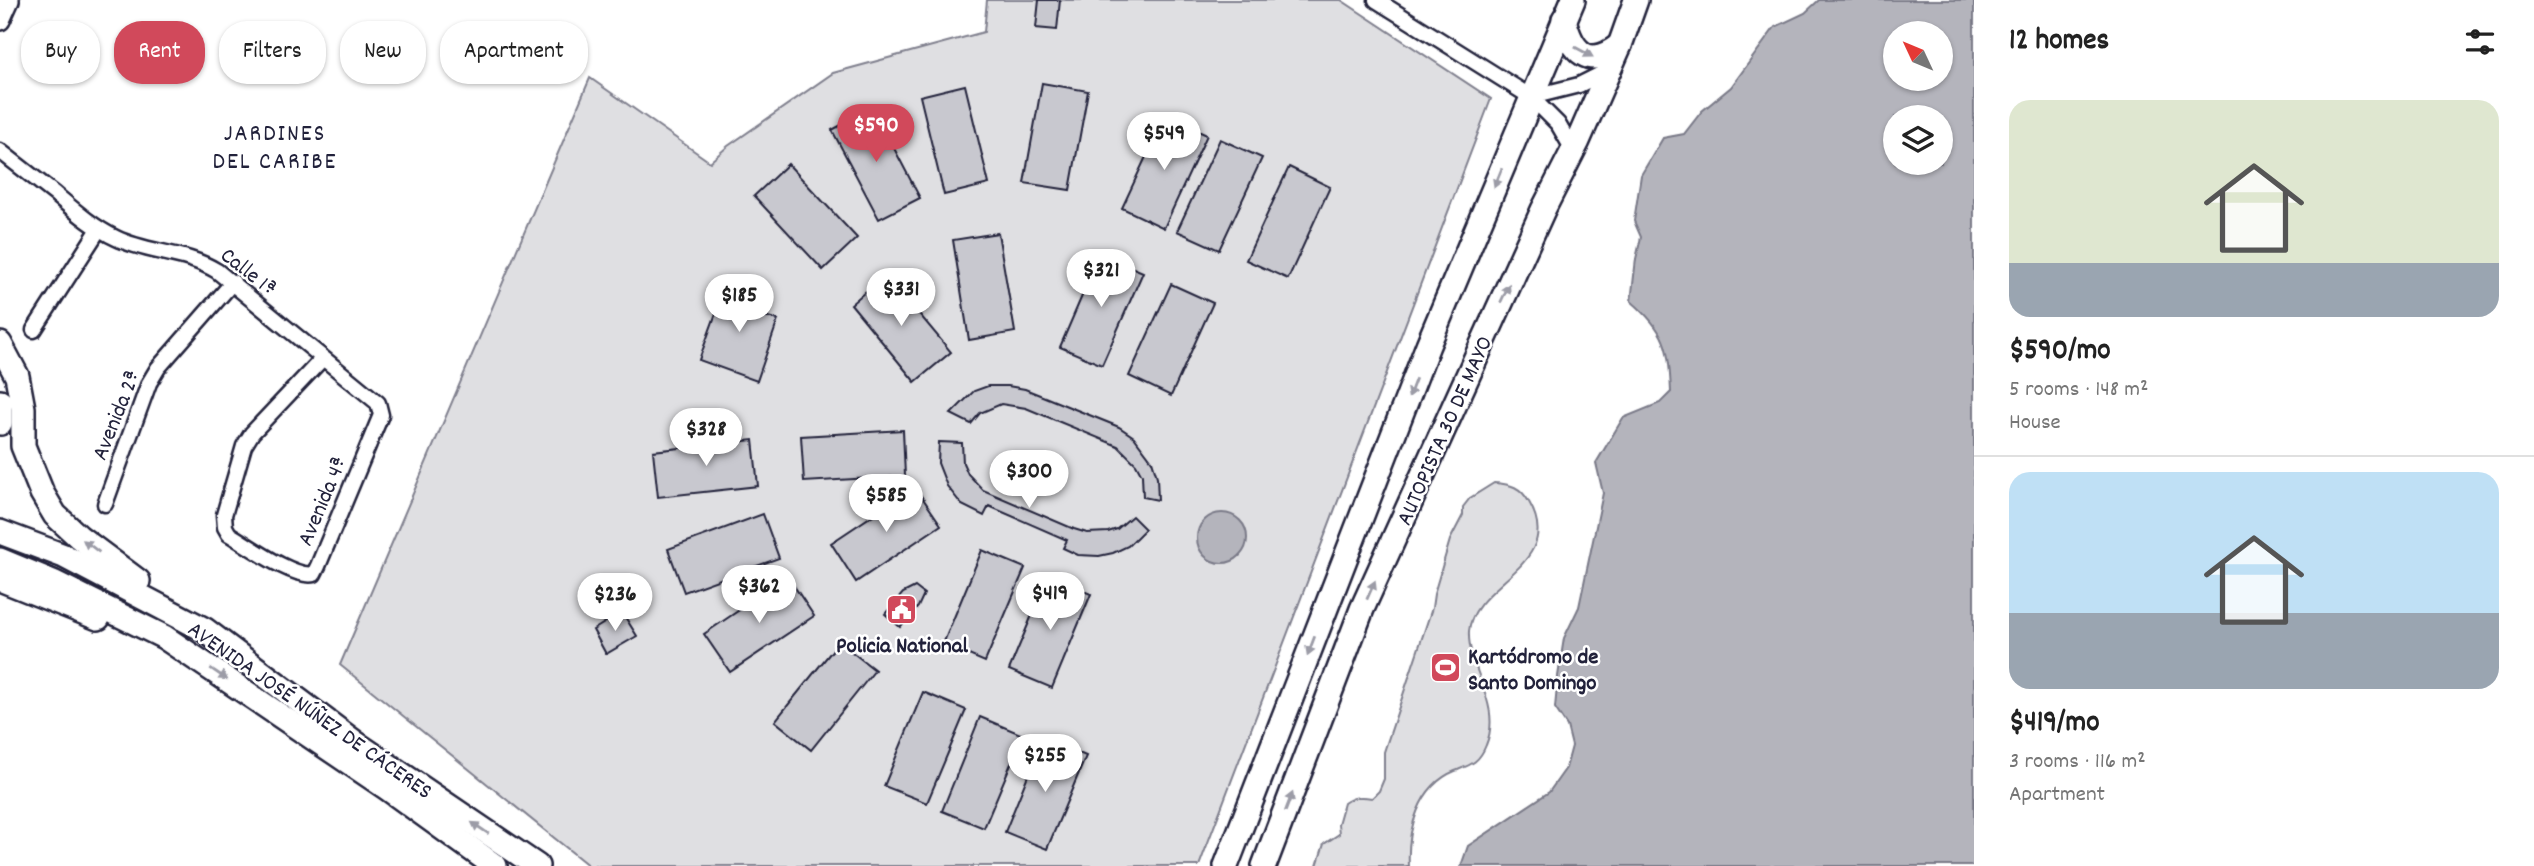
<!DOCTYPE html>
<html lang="en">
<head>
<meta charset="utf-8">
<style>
  :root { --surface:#fff; --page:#f2f2f2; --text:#222; --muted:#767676; --line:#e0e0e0; --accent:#d1495b }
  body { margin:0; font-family:Dekko,sans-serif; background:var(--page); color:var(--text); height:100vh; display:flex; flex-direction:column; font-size:26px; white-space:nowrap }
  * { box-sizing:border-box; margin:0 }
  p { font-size:23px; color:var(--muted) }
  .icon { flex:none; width:38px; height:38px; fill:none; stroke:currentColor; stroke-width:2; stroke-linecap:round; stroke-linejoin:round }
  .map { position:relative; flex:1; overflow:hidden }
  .sheet { display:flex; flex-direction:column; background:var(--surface); width:560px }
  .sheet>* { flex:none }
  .top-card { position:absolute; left:21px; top:21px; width:665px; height:63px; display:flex; gap:14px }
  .needle { width:46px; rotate:314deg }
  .fabs { position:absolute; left:1883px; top:21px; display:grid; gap:14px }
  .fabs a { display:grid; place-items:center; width:70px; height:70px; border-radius:50%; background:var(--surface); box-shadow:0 2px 5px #0004; font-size:35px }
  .price { position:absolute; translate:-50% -60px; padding:0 16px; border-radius:24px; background:#fff; color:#222; font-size:23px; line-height:46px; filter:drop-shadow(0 2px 4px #0008) }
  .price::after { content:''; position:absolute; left:50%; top:42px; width:21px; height:16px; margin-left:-10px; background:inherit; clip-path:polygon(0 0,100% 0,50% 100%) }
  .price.active { background:var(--accent); color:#fff }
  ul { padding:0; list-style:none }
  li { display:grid; align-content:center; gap:14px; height:371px; padding:0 35px }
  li+li { border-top:2px solid var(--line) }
  li span { display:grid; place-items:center; height:217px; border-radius:21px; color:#555 }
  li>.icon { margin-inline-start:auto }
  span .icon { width:126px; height:126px; fill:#fffc; stroke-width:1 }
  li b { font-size:30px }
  h2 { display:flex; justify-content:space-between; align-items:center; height:84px; padding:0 35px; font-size:30px }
  .tag { padding:0 24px; border-radius:28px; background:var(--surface); box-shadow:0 2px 5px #0004; font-size:24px; line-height:63px }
  .tag.active { background:var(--accent); color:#fff }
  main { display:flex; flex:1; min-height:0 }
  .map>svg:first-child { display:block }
  .green { fill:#dfdfe2; stroke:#80808e; stroke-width:2 }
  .water { fill:#b4b4bc; stroke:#7a7a88; stroke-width:2; fill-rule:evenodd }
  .building { fill:#c8c8cf; stroke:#22223b; stroke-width:2 }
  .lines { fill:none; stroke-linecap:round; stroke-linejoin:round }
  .minor-casing { stroke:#22223b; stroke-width:19 }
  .secondary-casing { stroke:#22223b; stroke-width:24 }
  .primary-casing { stroke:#22223b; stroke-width:28 }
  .trunk-casing { stroke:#22223b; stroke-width:28 }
  .minor { stroke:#fff; stroke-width:14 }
  .secondary { stroke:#fff; stroke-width:19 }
  .primary { stroke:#fff; stroke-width:23 }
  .trunk { stroke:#fff; stroke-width:23 }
  .oneway { fill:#9c9ca7 }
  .labels { text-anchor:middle; stroke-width:5; stroke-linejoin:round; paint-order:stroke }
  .street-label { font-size:23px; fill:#22223b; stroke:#fff }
  .poi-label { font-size:23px; font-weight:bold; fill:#22223b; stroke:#fff }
  .neighbourhood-label { font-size:24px; letter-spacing:2px; fill:#22223b; stroke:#fff }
</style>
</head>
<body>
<main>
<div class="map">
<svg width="1974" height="866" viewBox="0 0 1974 866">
  <rect width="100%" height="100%" fill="#fff"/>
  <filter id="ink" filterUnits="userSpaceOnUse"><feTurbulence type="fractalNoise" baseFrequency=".0143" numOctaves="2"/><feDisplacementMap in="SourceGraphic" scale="14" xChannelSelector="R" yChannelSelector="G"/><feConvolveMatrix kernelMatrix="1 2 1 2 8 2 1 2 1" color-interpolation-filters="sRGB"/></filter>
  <g filter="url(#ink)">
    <!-- green -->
    <g class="green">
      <polygon points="987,0 1341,0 1491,99 1199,866 589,866 340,665 590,78 710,162 728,146 833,73 984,32"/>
      <path d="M1494,483C1511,484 1521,487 1529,502C1566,565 1473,582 1469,631C1467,668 1503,705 1486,745C1479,763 1470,765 1455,771C1418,786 1407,831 1409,866H1317L1324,844L1339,834L1338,824L1344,803C1354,796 1361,796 1372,798L1379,791L1384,779V752L1432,608L1434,594L1450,540L1463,515V507L1470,498Z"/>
    </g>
    <!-- water -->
    <g class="water">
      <path d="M1819,0H1974V866H1461L1468,846L1549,792L1566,768L1572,746L1567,726L1555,708L1558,676L1564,638L1579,607L1603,493L1596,463L1623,418L1660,403L1671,392C1669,347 1666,331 1631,301L1636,259L1641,237L1634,221L1641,175L1663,138L1684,134L1702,111L1731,87L1775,27L1805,13ZM1895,33H1941V79H1895ZM1895,117H1941V163H1895Z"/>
      <circle cx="1222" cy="538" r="25"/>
    </g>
    <!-- building -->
    <g class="building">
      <polygon points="1039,0 1060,0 1057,30 1036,28"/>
      <polygon points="1042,83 1088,91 1070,190 1024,183"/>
      <polygon points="965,85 989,184 944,195 920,96"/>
      <polygon points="873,108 920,198 879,219 832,130"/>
      <polygon points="1165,116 1207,135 1164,228 1122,208"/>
      <polygon points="1220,139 1262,158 1219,250 1177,231"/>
      <polygon points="788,164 857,238 823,270 754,196"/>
      <polygon points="1289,167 1330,187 1288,279 1246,260"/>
      <polygon points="998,233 1015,332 969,340 953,240"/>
      <polygon points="1100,254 1143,272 1102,365 1060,347"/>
      <polygon points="886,274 951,352 915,382 851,304"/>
      <polygon points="727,283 761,296 758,314 778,320 757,381 699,360"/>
      <polygon points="1171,284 1213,303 1171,396 1129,376"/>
      <polygon points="988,386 1008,386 1025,389 1119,427 1134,437 1152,461 1157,477 1158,500 1143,497 1142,475 1136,464 1118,446 1026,408 1001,404 980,413 971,424 951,414 974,391"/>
      <polygon points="903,430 905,476 804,482 801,436"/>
      <polygon points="753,440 758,486 658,497 653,451"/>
      <polygon points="939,442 962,443 963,463 968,474 983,490 1074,529 1087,533 1108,532 1117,529 1132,516 1145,529 1128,546 1113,553 1099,556 1078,555 1063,548 1067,540 989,506 984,516 962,505 947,486 938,463"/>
      <polygon points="915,487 941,525 856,582 831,543"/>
      <polygon points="763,514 779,558 684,592 668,549"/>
      <polygon points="982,550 1025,568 985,662 943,644"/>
      <polygon points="788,577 814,616 730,672 704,634"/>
      <polygon points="1048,577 1091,594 1052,688 1009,670"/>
      <polygon points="915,587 924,594 918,607 900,627 885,614 903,593"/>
      <polygon points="622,612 637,636 606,654 593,630"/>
      <polygon points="839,642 875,670 811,750 775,721"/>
      <polygon points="923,692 966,710 927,803 884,786"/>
      <polygon points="980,717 1023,735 984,828 942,811"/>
      <polygon points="1043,738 1086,756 1047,849 1005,832"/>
    </g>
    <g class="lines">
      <defs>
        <g id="minor">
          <polyline points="1376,0 1531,97 1558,124 1573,150"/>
          <polyline points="1531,97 1579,85 1609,70"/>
          <path d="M0,151C18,165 37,180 55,194C74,210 93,227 116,238C149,254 184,251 217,271L378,403L381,415L318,566L314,574C294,579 248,545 229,534L225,527L224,515L244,446L252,433L323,358"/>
          <polyline points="34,330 99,229"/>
          <polyline points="105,504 149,383 158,368 233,282"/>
        </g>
        <polyline id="secondary" points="0,20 9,0"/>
        <g id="primary">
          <polyline points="0,344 17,376 23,408 23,446 42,493 55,515 79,537 138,581"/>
          <polyline points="0,402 0,423"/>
          <polyline points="0,532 64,556 205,630 354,742 537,866"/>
          <polyline points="0,560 53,582 164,637 387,788 495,866"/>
          <polyline points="0,579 98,618"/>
        </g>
        <g id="trunk">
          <path d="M1564,19C1572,53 1589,70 1620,45"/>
          <polyline points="1226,866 1428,345 1573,0"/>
          <polyline points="1264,866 1362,609 1543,210 1578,141 1620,45 1636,0"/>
        </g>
      </defs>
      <!-- minor casing -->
      <use href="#minor" class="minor-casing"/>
      <!-- secondary casing -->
      <use href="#secondary" class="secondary-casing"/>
      <!-- primary casing -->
      <use href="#primary" class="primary-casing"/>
      <!-- trunk casing -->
      <use href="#trunk" class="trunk-casing"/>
      <!-- minor -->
      <use href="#minor" class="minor"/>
      <!-- secondary -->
      <use href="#secondary" class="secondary"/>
      <!-- primary -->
      <use href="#primary" class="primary"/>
      <!-- trunk -->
      <use href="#trunk" class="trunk"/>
    </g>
    <!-- one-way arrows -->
    <defs><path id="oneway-solid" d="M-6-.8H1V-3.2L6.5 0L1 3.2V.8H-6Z" transform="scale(1.75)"/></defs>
    <g class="oneway">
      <use href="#oneway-solid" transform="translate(1584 52) rotate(29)"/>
      <use href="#oneway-solid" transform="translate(1498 178) rotate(112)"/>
      <use href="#oneway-solid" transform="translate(1505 293) rotate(-65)"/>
      <use href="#oneway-solid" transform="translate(1412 388) rotate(111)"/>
      <use href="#oneway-solid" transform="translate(91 546) rotate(-143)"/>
      <use href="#oneway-solid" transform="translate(1371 590) rotate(-66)"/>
      <use href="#oneway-solid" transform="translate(1311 646) rotate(111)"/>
      <use href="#oneway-solid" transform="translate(219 674) rotate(34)"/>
      <use href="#oneway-solid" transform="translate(1289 802) rotate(-69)"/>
      <use href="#oneway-solid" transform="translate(480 828) rotate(-146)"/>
    </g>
  </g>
  <!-- icons -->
  <defs>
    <symbol id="civic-square" viewBox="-11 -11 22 22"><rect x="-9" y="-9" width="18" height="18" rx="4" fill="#d1495b" stroke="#fff"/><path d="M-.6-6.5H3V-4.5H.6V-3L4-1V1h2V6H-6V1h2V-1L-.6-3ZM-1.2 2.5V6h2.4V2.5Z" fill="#fff"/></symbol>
    <symbol id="stadium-square" viewBox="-11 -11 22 22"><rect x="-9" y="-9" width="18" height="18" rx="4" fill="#d1495b" stroke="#fff"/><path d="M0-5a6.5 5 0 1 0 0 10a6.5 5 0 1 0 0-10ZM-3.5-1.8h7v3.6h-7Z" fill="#fff"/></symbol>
  </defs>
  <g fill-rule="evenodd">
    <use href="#civic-square" x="884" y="592" width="35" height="35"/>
    <use href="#stadium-square" x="1428" y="650" width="35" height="35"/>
  </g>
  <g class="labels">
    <!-- street labels -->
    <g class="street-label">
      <text transform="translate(250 271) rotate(38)" y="8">Calle 1ª</text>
      <text transform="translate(115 414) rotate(-68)" y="8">Avenida 2ª</text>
      <text transform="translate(1443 430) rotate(-66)" y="8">AUTOPISTA 30 DE MAYO</text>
      <text transform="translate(321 500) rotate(-67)" y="8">Avenida 4ª</text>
      <text transform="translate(311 709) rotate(35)" y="8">AVENIDA JOSÉ NÚÑEZ DE CÁCERES</text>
    </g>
    <!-- poi labels -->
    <g class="poi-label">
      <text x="902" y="652">Policia National</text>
      <text x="1468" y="663" text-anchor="start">Kartódromo de<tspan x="1468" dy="26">Santo Domingo</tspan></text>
    </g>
    <!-- neighbourhood labels -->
    <g class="neighbourhood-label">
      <text x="275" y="140">JARDINES<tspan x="275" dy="28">DEL CARIBE</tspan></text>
    </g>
  </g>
</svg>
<div class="fabs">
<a><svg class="needle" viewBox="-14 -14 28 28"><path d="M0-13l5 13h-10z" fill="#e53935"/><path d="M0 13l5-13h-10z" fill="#767676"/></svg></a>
<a><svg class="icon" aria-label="layers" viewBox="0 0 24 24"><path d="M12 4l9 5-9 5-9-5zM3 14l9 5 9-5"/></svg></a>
</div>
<b class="price active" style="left:876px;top:164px">$590</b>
<b class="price" style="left:1164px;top:172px">$549</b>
<b class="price" style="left:1101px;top:309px">$321</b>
<b class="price" style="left:901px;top:328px">$331</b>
<b class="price" style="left:739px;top:334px">$185</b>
<b class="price" style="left:706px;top:468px">$328</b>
<b class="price" style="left:1029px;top:510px">$300</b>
<b class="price" style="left:886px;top:534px">$585</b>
<b class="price" style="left:759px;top:625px">$362</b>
<b class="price" style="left:1050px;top:632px">$419</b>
<b class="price" style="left:615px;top:633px">$236</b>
<b class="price" style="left:1045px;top:794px">$255</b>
<div class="top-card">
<a class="tag">Buy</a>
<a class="tag active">Rent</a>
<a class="tag">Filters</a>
<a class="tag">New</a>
<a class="tag">Apartment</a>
</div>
</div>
<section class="sheet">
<h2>12 homes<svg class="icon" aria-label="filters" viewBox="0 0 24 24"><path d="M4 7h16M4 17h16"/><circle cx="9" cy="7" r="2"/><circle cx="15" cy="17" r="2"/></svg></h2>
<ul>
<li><span style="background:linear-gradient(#dfe7d0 75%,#9aa5b1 0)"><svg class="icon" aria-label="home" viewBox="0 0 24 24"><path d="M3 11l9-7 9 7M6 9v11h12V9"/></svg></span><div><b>$590/mo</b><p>5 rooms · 148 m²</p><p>House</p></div></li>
<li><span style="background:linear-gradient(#bfe0f5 65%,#9aa5b1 0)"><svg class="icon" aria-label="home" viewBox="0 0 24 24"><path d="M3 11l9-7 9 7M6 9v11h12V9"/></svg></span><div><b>$419/mo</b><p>3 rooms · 116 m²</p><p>Apartment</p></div></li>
</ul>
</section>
</main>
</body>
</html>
